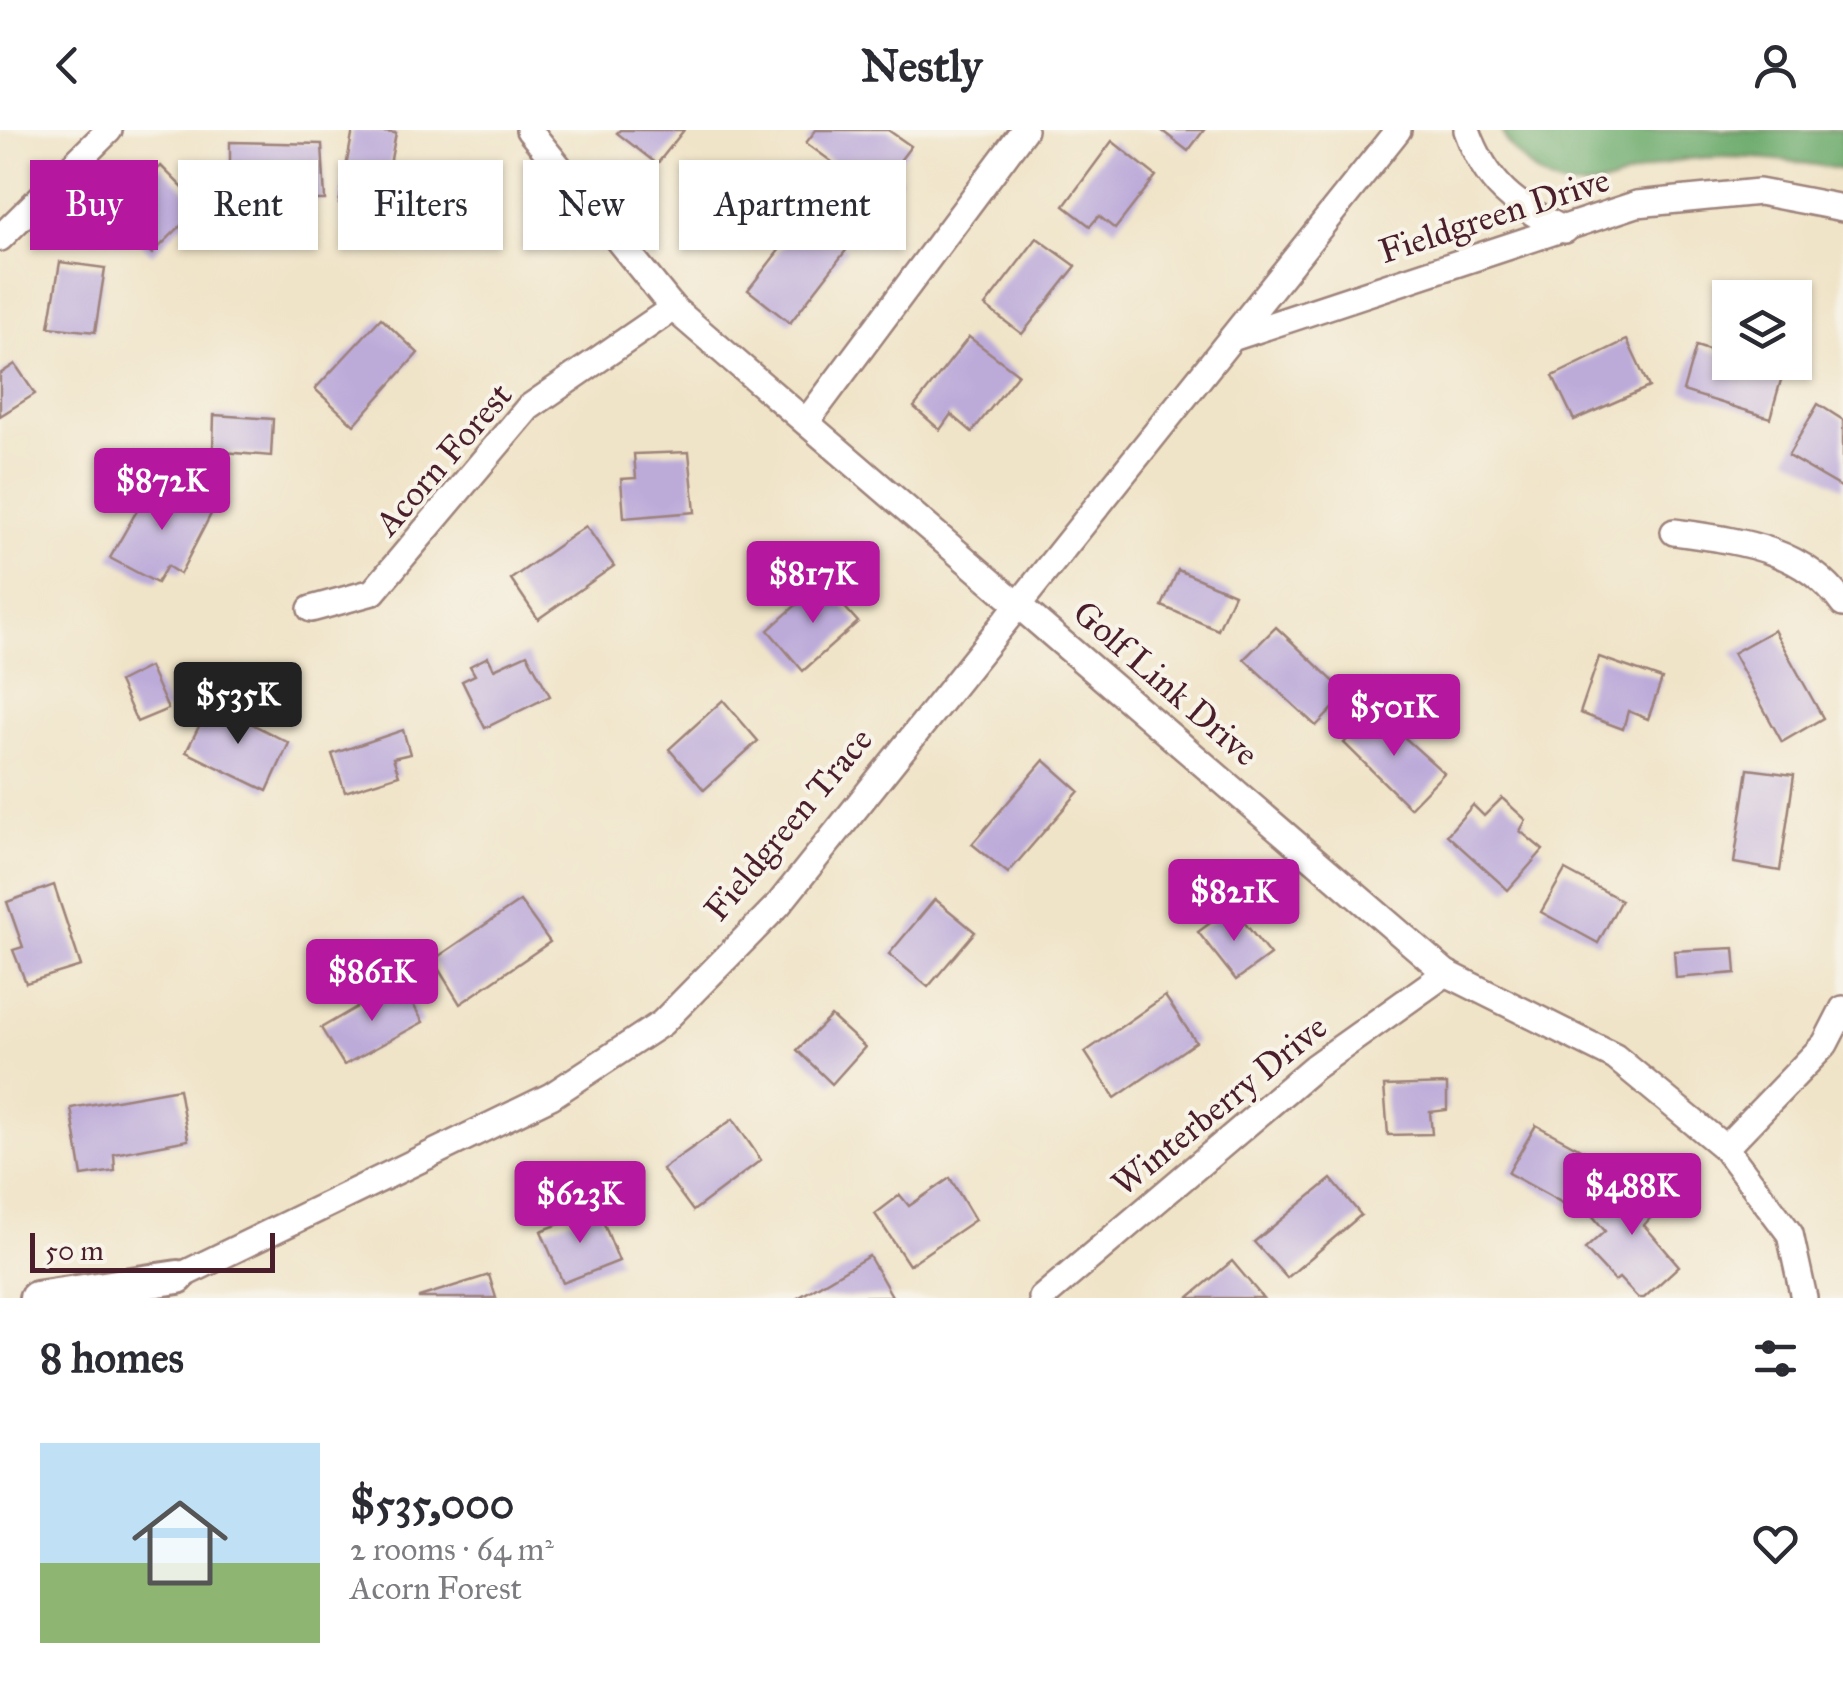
<!DOCTYPE html>
<html lang="en">
<head>
<meta charset="utf-8">
<style>
  :root { --surface:#fff; --page:#f7f7f7; --text:#2b2b33; --muted:#7c7c81; --line:#e1e1e2; --accent:#b5179e }
  body { margin:0; font-family:"IM FELL Great Primer",serif; background:var(--page); color:var(--text); height:100vh; display:flex; flex-direction:column; font-size:38px; white-space:nowrap }
  * { box-sizing:border-box; margin:0 }
  p { font-size:32px; color:var(--muted) }
  .icon { flex:none; width:55px; height:55px; fill:none; stroke:currentColor; stroke-width:2; stroke-linecap:round; stroke-linejoin:round }
  .map { position:relative; height:1168px; overflow:hidden }
  .side { display:flex; flex-direction:column; background:var(--surface); flex:1 }
  .side>* { flex:none }
  .hud { position:absolute; left:30px; top:30px; width:1000px; height:90px; display:flex; gap:20px }
  .fabs { position:absolute; left:1712px; top:150px; display:grid; gap:20px }
  .fabs a { display:grid; place-items:center; width:100px; height:100px; border-radius:0px; background:var(--surface); box-shadow:0 2px 8px #0004; font-size:50px }
  .scale { position:absolute; left:30px; bottom:25px; width:245px; box-sizing:border-box; padding-left:10px; border:5px solid #4a1f2b; border-top:0; font-size:28px; line-height:35px; white-space:nowrap; color:#4a1f2b; -webkit-text-stroke:8px #f7f3e8; paint-order:stroke }
  .price { position:absolute; translate:-50% -85px; padding:0 22px; border-radius:10px; background:var(--accent); color:#fff; font-size:32px; line-height:65px; filter:drop-shadow(0 2px 5px #0008) }
  .price::after { content:''; position:absolute; left:50%; top:60px; width:30px; height:22px; margin-left:-15px; background:inherit; clip-path:polygon(0 0,100% 0,50% 100%) }
  .price.on { background:#222; color:#fff }
  ul { padding:0; list-style:none }
  li { display:flex; align-items:center; gap:30px; height:250px; padding:0 40px }
  li+li { border-top:2px solid var(--line) }
  li span { display:grid; place-items:center; flex:none; width:280px; height:200px; border-radius:0px; color:#555 }
  li>.icon { margin-inline-start:auto }
  span .icon { width:120px; height:120px; fill:#fffc; stroke-width:1 }
  li b { font-size:42px }
  h2 { display:flex; justify-content:space-between; align-items:center; height:120px; padding:0 40px; font-size:42px }
  .tag { padding:0 35px; border-radius:0px; background:var(--surface); box-shadow:0 2px 8px #0004; font-size:35px; line-height:90px }
  .tag.on { background:var(--accent); color:#fff }
  header { display:flex; justify-content:space-between; align-items:center; height:130px; padding:0 40px; background:var(--surface); font-size:45px; font-weight:700 }
  .map>svg:first-child { display:block }
  .forest { fill:#6eac6e; stroke:#5c664c; stroke-width:2.5 }
  .building { fill:#bcaad9 }
  .lines { fill:none; stroke-linecap:round; stroke-linejoin:round }
  .minor-casing { stroke:#9d827a; stroke-width:30 }
  .tertiary-casing { stroke:#9d827a; stroke-width:38 }
  .minor { stroke:#fff; stroke-width:25 }
  .tertiary { stroke:#fff; stroke-width:32 }
  .labels { text-anchor:middle; stroke-width:8; stroke-linejoin:round; paint-order:stroke }
  .street-label { font-size:35px; fill:#4a1f2b; stroke:#f7f3e8 }
</style>
</head>
<body>
<header><svg class="icon" aria-label="back" viewBox="0 0 24 24"><path d="M15 5l-7 7 7 7"/></svg>Nestly<svg class="icon" aria-label="person" viewBox="0 0 24 24"><circle cx="12" cy="8" r="4"/><path d="M4 21q1-7 8-7t8 7"/></svg></header>
<div class="map">
<svg width="1843" height="1168" viewBox="0 0 1843 1168">
  <rect width="100%" height="100%" fill="#f7f3e8"/>
  <filter id="ink" filterUnits="userSpaceOnUse"><feTurbulence type="fractalNoise" baseFrequency=".01" numOctaves="2"/><feDisplacementMap in="SourceGraphic" scale="20" xChannelSelector="R" yChannelSelector="G"/><feConvolveMatrix kernelMatrix="1 2 1 2 8 2 1 2 1" color-interpolation-filters="sRGB"/></filter>
  <filter id="wash" filterUnits="userSpaceOnUse"><feTurbulence type="fractalNoise" baseFrequency=".0048" numOctaves="4" result="noise"/><feDisplacementMap in="SourceGraphic" scale="40" xChannelSelector="R" yChannelSelector="G"/><feGaussianBlur stdDeviation="2.25" result="paint"/><feColorMatrix in="noise" values="0 0 0 0 0 0 0 0 0 0 0 0 0 0 0 0 0 1.4 0 .05"/><feComposite in="paint" operator="in"/></filter>
  <g filter="url(#wash)">
    <rect width="100%" height="100%" fill="#f0e4c8"/>
    <!-- forest -->
    <path class="forest" d="M1503,0H1843V40C1799,31 1733,23 1688,29C1628,36 1576,89 1524,31C1514,21 1505,14 1503,0Z"/>
    <g id="blocks">
      <!-- building -->
      <g class="building">
        <polygon points="353,0 396,3 388,45 437,55 431,93 339,74"/>
        <polygon points="620,0 684,0 657,34 617,3"/>
        <polygon points="816,0 888,0 911,16 893,40 901,49 877,83 831,48 839,37 806,13"/>
        <polygon points="1161,0 1204,0 1188,21"/>
        <polygon points="1112,11 1156,46 1115,99 1099,86 1090,96 1064,76"/>
        <polygon points="230,12 322,14 325,70 230,69"/>
        <polygon points="161,36 201,76 152,124 112,84"/>
        <polygon points="805,87 847,119 790,193 748,160"/>
        <polygon points="1037,108 1076,136 1022,204 985,176"/>
        <polygon points="60,132 105,138 95,202 49,197"/>
        <polygon points="381,188 418,223 354,295 315,259"/>
        <polygon points="969,207 1018,244 972,302 951,284 940,300 914,277"/>
        <polygon points="1627,210 1649,257 1574,290 1553,246"/>
        <polygon points="1696,216 1730,227 1730,232 1749,232 1783,243 1770,288 1683,261"/>
        <polygon points="15,234 35,264 0,286 0,244"/>
        <polygon points="1818,274 1843,290 1843,358 1788,326"/>
        <polygon points="214,285 273,289 271,326 213,321"/>
        <polygon points="689,322 695,382 624,388 621,349 636,348 634,324"/>
        <polygon points="155,349 213,380 180,444 167,436 157,453 110,428"/>
        <polygon points="586,396 614,436 538,489 511,449"/>
        <polygon points="1178,440 1234,464 1218,500 1162,476"/>
        <polygon points="822,452 858,492 803,541 768,500"/>
        <polygon points="1276,497 1347,564 1316,596 1244,529"/>
        <polygon points="1774,500 1823,588 1782,612 1733,523"/>
        <polygon points="527,524 550,566 485,598 462,551 475,545 470,536 488,527 494,539"/>
        <polygon points="1599,527 1662,549 1648,589 1628,581 1623,599 1580,583"/>
        <polygon points="149,537 168,579 137,592 119,552"/>
        <polygon points="723,570 758,611 704,660 669,619"/>
        <polygon points="211,573 289,613 267,661 186,622"/>
        <polygon points="1375,581 1444,643 1410,678 1344,613"/>
        <polygon points="403,600 410,624 393,628 399,645 345,662 332,624"/>
        <polygon points="1044,630 1079,661 1008,743 972,714"/>
        <polygon points="1748,639 1794,645 1780,741 1734,733"/>
        <polygon points="1502,668 1526,690 1520,701 1543,720 1508,760 1447,705 1473,675 1484,686"/>
        <polygon points="1565,740 1621,770 1598,813 1541,782"/>
        <polygon points="54,755 81,836 26,853 13,820 23,817 7,772"/>
        <polygon points="935,769 975,802 928,857 889,824"/>
        <polygon points="520,771 550,812 460,874 433,830"/>
        <polygon points="1232,777 1270,825 1236,850 1198,802"/>
        <polygon points="1734,818 1736,843 1676,848 1674,821"/>
        <polygon points="400,852 423,892 344,935 321,898"/>
        <polygon points="1165,866 1196,912 1115,968 1085,922"/>
        <polygon points="831,886 865,917 832,954 797,920"/>
        <polygon points="1447,954 1447,980 1430,982 1432,1004 1388,1005 1384,956"/>
        <polygon points="179,959 188,1010 114,1024 115,1041 82,1046 71,978"/>
        <polygon points="733,989 761,1030 693,1081 662,1039"/>
        <polygon points="1536,995 1597,1028 1570,1077 1508,1043"/>
        <polygon points="1639,1041 1666,1071 1644,1095 1679,1136 1644,1168 1638,1168 1619,1148 1615,1151 1585,1119 1605,1101 1592,1085"/>
        <polygon points="950,1048 975,1090 909,1135 875,1084 900,1065 909,1076"/>
        <polygon points="1331,1049 1361,1085 1287,1148 1254,1112"/>
        <polygon points="598,1079 619,1131 563,1153 541,1101"/>
        <polygon points="869,1126 892,1166 798,1168"/>
        <polygon points="1232,1131 1263,1168 1188,1168"/>
        <polygon points="489,1145 496,1168 419,1168 419,1167"/>
      </g>
    </g>
  </g>
  <g filter="url(#ink)">
    <use href="#blocks" fill-opacity="0" stroke="#9d827a" stroke-width="2.5"/>
    <g class="lines">
      <defs>
        <g id="minor">
          <polyline points="529,0 673,178 1446,843 1615,927 1725,1018 1790,1104 1804,1168"/>
          <path d="M1467,0C1486,54 1515,76 1565,100"/>
          <polyline points="0,108 109,0"/>
          <polyline points="1232,208 1637,74 1759,62 1843,78"/>
          <polyline points="806,292 1024,0"/>
          <path d="M1674,402C1738,411 1802,417 1843,474"/>
          <polyline points="311,479 373,462 528,278 673,178"/>
          <polyline points="1725,1018 1825,914 1843,879"/>
          <polyline points="178,1147 551,966 662,893 779,774 1398,0"/>
          <polyline points="1042,1168 1314,937 1446,843"/>
        </g>
        <polyline id="tertiary" points="36,1168 178,1147"/>
      </defs>
      <!-- minor casing -->
      <use href="#minor" class="minor-casing"/>
      <!-- tertiary casing -->
      <use href="#tertiary" class="tertiary-casing"/>
      <!-- minor -->
      <use href="#minor" class="minor"/>
      <!-- tertiary -->
      <use href="#tertiary" class="tertiary"/>
    </g>
  </g>
  <g class="labels">
    <!-- street labels -->
    <g class="street-label">
      <text transform="translate(1494 85) rotate(-18)" y="12">Fieldgreen Drive</text>
      <text transform="translate(443 329) rotate(-49)" y="12">Acorn Forest</text>
      <text transform="translate(1166 553) rotate(41)" y="12">Golf Link Drive</text>
      <text transform="translate(788 694) rotate(-50)" y="12">Fieldgreen Trace</text>
      <text transform="translate(1219 975) rotate(-39)" y="12">Winterberry Drive</text>
    </g>
  </g>
</svg>
<div class="fabs">
<a><svg class="icon" aria-label="layers" viewBox="0 0 24 24"><path d="M12 4l9 5-9 5-9-5zM3 14l9 5 9-5"/></svg></a>
</div>
<div class="scale">50 m</div>
<b class="price" style="left:162px;top:403px">$872K</b>
<b class="price" style="left:813px;top:496px">$817K</b>
<b class="price on" style="left:238px;top:617px">$535K</b>
<b class="price" style="left:1394px;top:629px">$501K</b>
<b class="price" style="left:1234px;top:814px">$821K</b>
<b class="price" style="left:372px;top:894px">$861K</b>
<b class="price" style="left:1632px;top:1108px">$488K</b>
<b class="price" style="left:580px;top:1116px">$623K</b>
<div class="hud">
<a class="tag on">Buy</a>
<a class="tag">Rent</a>
<a class="tag">Filters</a>
<a class="tag">New</a>
<a class="tag">Apartment</a>
</div>
</div>
<section class="side">
<h2>8 homes<svg class="icon" aria-label="filters" viewBox="0 0 24 24"><path d="M4 7h16M4 17h16"/><circle cx="9" cy="7" r="2"/><circle cx="15" cy="17" r="2"/></svg></h2>
<ul>
<li><span style="background:linear-gradient(#bfe0f5 60%,#8fb573 0)"><svg class="icon" aria-label="home" viewBox="0 0 24 24"><path d="M3 11l9-7 9 7M6 9v11h12V9"/></svg></span><div><b>$535,000</b><p>2 rooms · 64 m²</p><p>Acorn Forest</p></div><svg class="icon" aria-label="heart" viewBox="0 0 24 24"><path d="M12 20l-8-8c-3-5 5-10 8-4 3-6 11-1 8 4z"/></svg></li>
</ul>
</section>
</body>
</html>
